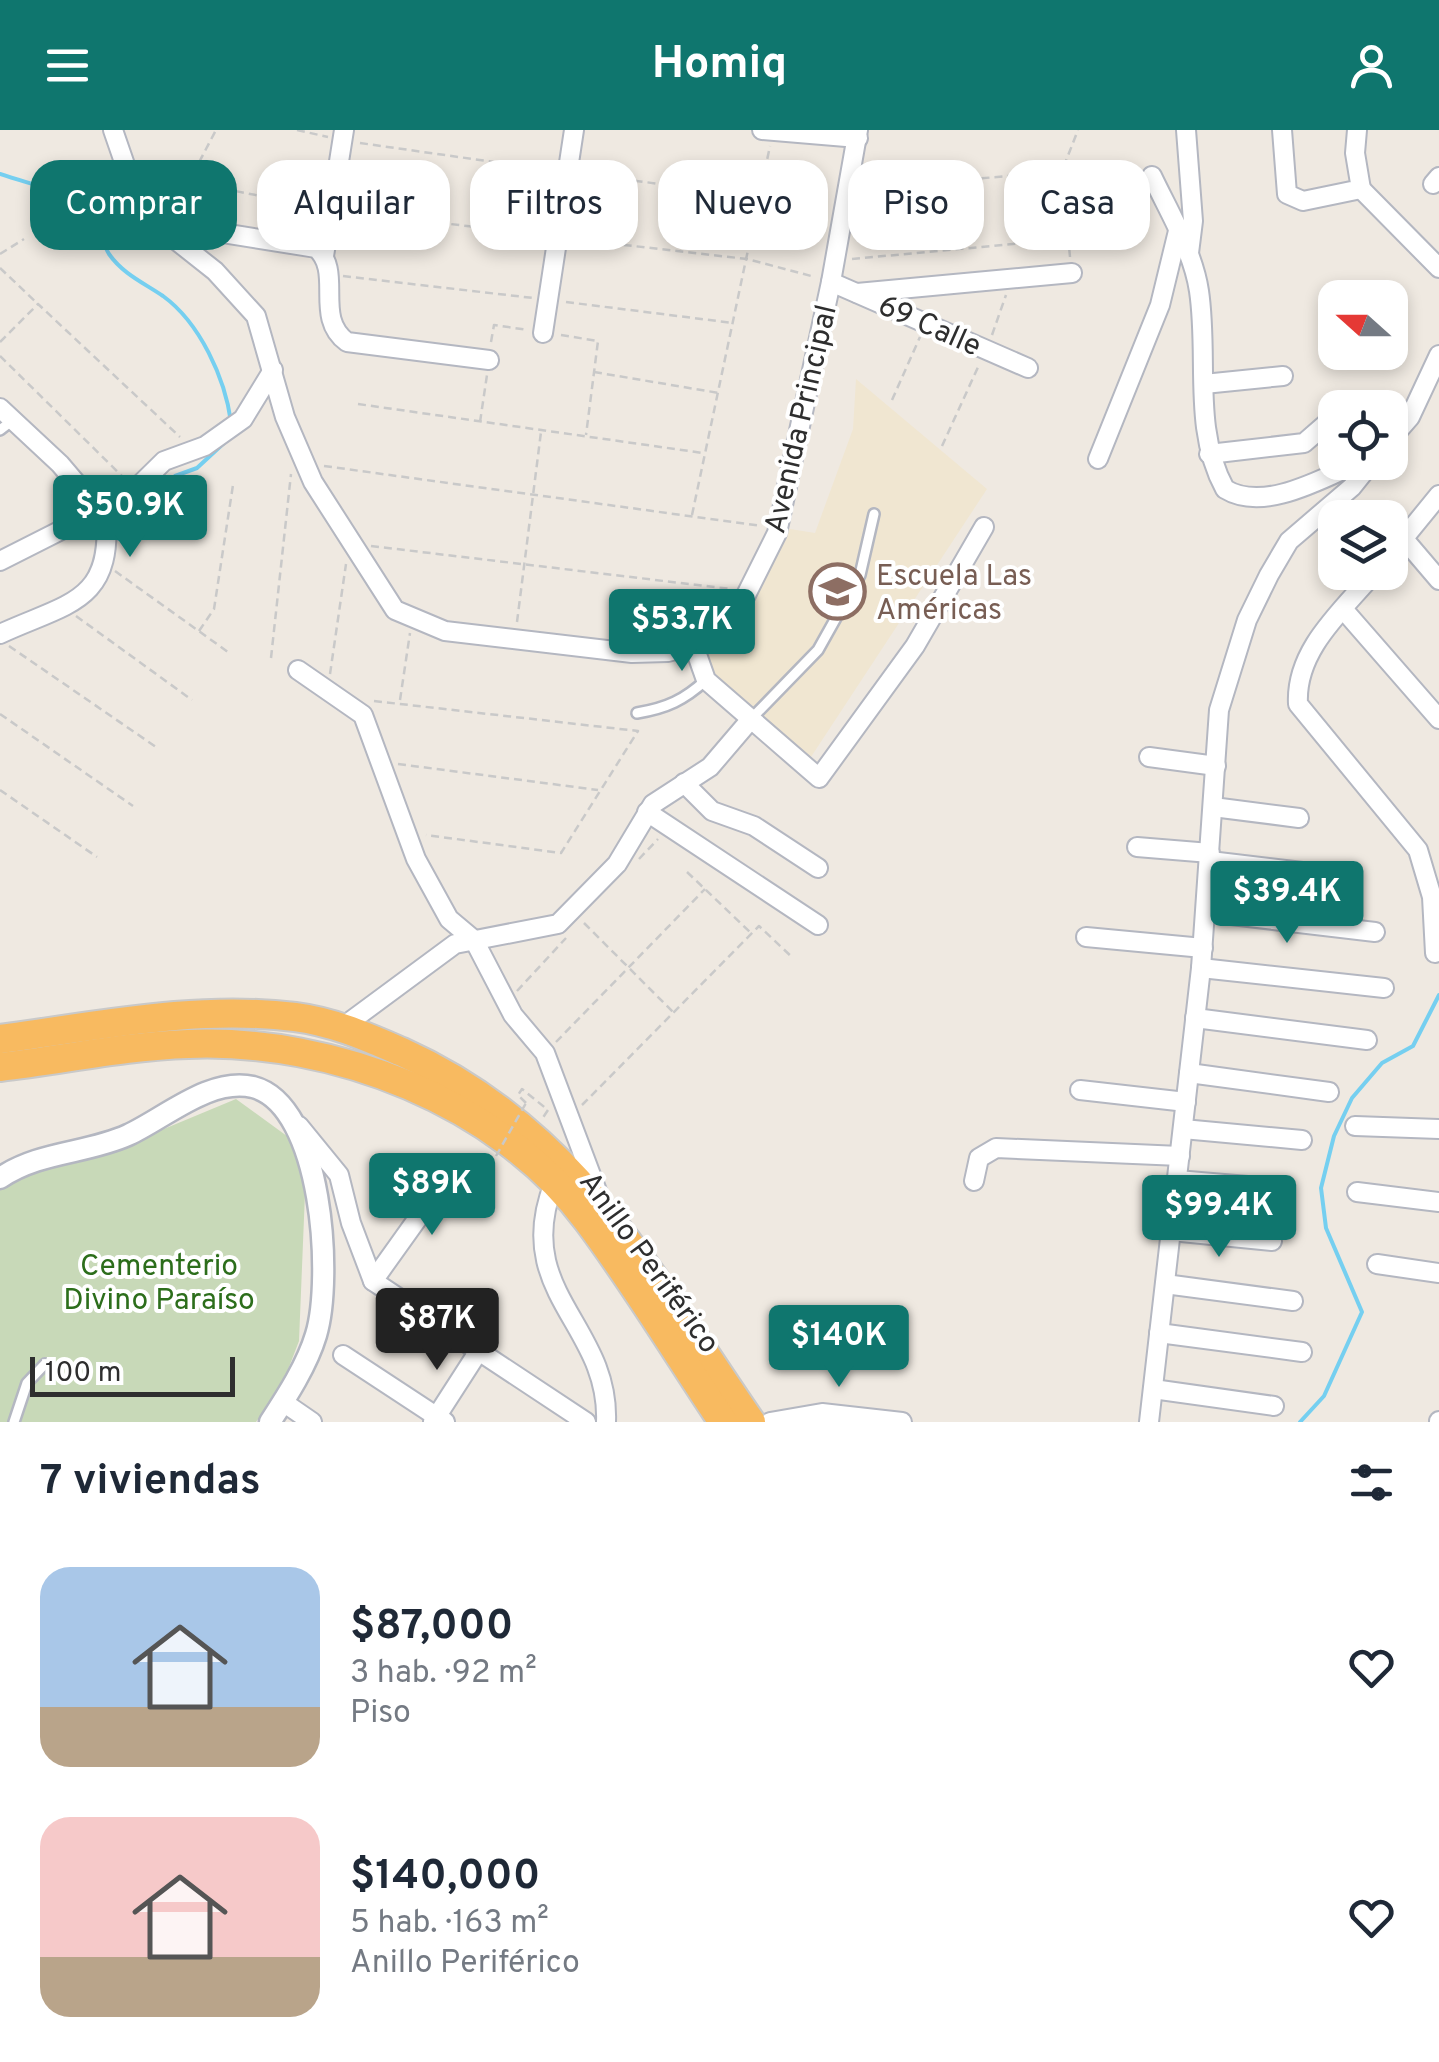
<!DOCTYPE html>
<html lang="es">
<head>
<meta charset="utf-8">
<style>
  :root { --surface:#fff; --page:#f2f2f3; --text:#1f2937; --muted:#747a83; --accent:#0f766e }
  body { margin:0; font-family:Overpass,sans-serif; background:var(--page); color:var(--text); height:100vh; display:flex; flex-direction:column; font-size:38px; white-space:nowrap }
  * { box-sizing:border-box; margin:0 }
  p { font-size:32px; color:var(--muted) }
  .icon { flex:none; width:55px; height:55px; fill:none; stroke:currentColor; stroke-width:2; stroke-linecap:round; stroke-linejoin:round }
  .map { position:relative; height:1292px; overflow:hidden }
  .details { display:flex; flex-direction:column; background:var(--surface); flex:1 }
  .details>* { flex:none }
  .guide { position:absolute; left:30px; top:30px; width:1380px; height:90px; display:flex; gap:20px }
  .needle { width:65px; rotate:291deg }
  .buttons { position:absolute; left:1318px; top:150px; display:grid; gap:20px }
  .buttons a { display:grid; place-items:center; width:90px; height:90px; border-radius:20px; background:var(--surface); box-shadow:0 5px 15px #0003; font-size:50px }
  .scale { position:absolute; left:30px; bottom:25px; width:205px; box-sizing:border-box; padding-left:10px; border:5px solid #2e2e2e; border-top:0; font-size:28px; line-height:35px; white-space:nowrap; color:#2e2e2e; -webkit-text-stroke:8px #fff; paint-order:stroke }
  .price { position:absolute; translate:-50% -85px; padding:0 22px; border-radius:10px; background:var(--accent); color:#fff; font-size:32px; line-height:65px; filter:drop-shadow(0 2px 5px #0008) }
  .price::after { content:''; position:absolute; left:50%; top:60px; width:30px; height:22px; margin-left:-15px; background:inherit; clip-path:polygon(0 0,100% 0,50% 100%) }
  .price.on { background:#222; color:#fff }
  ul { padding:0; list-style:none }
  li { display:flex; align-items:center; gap:30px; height:250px; padding:0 40px }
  li span { display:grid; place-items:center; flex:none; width:280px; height:200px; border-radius:30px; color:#555 }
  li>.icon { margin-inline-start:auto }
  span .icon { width:120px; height:120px; fill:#fffc; stroke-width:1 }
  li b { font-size:42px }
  h2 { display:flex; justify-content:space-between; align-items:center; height:120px; padding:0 40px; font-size:42px }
  .pill { padding:0 35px; border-radius:30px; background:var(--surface); box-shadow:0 5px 15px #0003; font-size:35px; line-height:90px }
  .pill.on { background:var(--accent); color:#fff }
  header { display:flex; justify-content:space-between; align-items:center; height:130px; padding:0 40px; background:var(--accent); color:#fff; font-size:45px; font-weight:700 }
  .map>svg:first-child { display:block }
  .education { fill:#f0e6d1 }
  .cemetery { fill:#c8d9b8 }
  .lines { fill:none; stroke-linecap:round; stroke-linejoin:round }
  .stream { stroke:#75cff0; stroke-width:4 }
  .service-casing { stroke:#b4b7c1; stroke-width:14 }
  .minor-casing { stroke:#b4b7c1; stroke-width:22 }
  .tertiary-casing { stroke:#b4b7c1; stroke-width:25 }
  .trunk-casing { stroke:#c9c9c9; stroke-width:32 }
  .path { stroke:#c9c9c9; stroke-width:2.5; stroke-dasharray:8 5; stroke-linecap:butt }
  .service { stroke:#fff; stroke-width:9 }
  .minor { stroke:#fff; stroke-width:18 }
  .tertiary { stroke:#fff; stroke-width:20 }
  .trunk { stroke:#f8ba60; stroke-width:28 }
  .path-bridge { stroke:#c9c9c9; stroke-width:2.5; stroke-dasharray:8 5; stroke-linecap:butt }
  .labels { text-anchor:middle; stroke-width:8; stroke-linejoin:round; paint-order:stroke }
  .street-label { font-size:30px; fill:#2e2e2e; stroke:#fff }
  .education-label { font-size:30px; fill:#785e54; stroke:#fff; text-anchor:start }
  .park-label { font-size:30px; fill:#2c6e1b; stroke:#fff }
</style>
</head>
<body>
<header><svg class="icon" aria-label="menu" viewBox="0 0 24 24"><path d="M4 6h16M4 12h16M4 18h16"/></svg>Homiq<svg class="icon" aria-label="person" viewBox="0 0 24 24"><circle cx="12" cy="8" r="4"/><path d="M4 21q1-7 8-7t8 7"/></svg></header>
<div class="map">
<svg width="1439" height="1292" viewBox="0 0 1439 1292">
  <rect width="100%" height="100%" fill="#efe9e1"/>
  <!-- education -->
  <polygon class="education" points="856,249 987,359 809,630 710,548 700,522 714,517 784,398 815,403 853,299"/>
  <!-- cemetery -->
  <polygon class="cemetery" points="236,969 291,1009 306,1039 299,1211 284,1250 256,1292 0,1292 0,1058 27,1041 123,1016"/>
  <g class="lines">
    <!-- stream -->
    <g class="stream">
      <path d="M0,44C28,54 62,59 86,77C96,85 101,111 109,124C123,144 144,153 163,166C200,193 225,248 231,292"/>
      <polyline points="119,409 175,346 197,338 224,313"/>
      <polyline points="1300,1292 1324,1266 1362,1182 1326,1098 1321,1058 1334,1006 1352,968 1382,933 1413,916 1439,865"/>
    </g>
    <defs>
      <g id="service">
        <polyline points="0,300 13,290"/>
        <path d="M637,583C667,578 684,570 706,550"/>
        <polyline points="751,589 818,520 860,445 874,384"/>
        <polyline points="14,1292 27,1253 45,1234"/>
      </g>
      <g id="minor">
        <polyline points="113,0 133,58 153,92 215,141 256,186 285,287 313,352 395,480 445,501 632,523 668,522 709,511 736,485 777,403 831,152 858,0"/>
        <polyline points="762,0 858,8"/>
        <polyline points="1186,0 1193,91 1189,123"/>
        <polyline points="1282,0 1287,64 1303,71 1361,59 1355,23 1357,0"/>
        <path d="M1152,46C1169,82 1193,121 1199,161C1209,228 1192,299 1225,359C1264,383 1323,348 1360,332"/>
        <polyline points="1433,54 1439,47"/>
        <polyline points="1361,59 1439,138"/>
        <path d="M154,92L316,118C344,142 313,187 347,212L489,230"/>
        <polyline points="324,126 344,0"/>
        <polyline points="831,152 1028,238"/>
        <polyline points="857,163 1072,143"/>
        <polyline points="543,203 574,0"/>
        <polyline points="1204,254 1283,246"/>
        <polyline points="0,278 60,334 106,388"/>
        <polyline points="1351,278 1368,272"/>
        <polyline points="1390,310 1410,287 1439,225"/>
        <polyline points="1209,324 1304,313 1335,286"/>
        <polyline points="1098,329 1160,175 1178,101"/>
        <polyline points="1404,409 1439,450"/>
        <polyline points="1390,425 1439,365"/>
        <polyline points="0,431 97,382"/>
        <path d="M1375,442C1342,481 1295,520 1298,574L1418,720L1432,767L1435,823"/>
        <polyline points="1343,479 1439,589"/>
        <path d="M0,504C67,473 112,473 106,388L164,331L205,316L243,289L273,240"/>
        <polyline points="298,540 363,585 416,729 449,789 474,810 513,885 545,923 600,1069"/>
        <polyline points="751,589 819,648 915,516 984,397"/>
        <polyline points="1149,627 1216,636"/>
        <polyline points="684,653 712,681 754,696 818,738"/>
        <polyline points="1213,677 1299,688"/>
        <polyline points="647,682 818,795"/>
        <polyline points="1137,717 1210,723"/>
        <polyline points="1210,731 1344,747"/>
        <polyline points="1206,782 1375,802"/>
        <polyline points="1086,807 1203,818"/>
        <polyline points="1201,838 1384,858"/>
        <polyline points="1195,888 1367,910"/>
        <polyline points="344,896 455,814 558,794 617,734 653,674 710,637 751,589 706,550 694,516"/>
        <polyline points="1189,943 1329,962"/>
        <polyline points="1080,960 1186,972"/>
        <polyline points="299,996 339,1045 351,1093 373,1151 586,1292"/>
        <polyline points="1355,996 1439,999"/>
        <polyline points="1183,999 1302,1010"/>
        <polyline points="1177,1050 1283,1059"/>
        <polyline points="974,1051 979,1028 996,1018 1180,1026"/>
        <path d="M554,1053C511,1162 610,1195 606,1292"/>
        <polyline points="1357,1062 1439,1072"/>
        <polyline points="1171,1101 1272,1111"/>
        <polyline points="1377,1134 1439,1143"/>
        <polyline points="373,1151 453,1039"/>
        <polyline points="1165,1154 1293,1171"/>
        <polyline points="1159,1203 1302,1222"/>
        <polyline points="343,1225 445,1292"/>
        <polyline points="1153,1259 1274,1276"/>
        <polyline points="283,1272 312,1292"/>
        <polyline points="433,1292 480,1219"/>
        <polyline points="770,1292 822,1283 902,1292"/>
        <polyline points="1149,1292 1201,838 1219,580 1247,490 1269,445 1289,411 1352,357 1372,332"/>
        <polyline points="1439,1292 1439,1291"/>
      </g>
      <path id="tertiary" d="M0,1048C40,1021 86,1024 128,1005C165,988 210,947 253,957C323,975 333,1149 316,1205C307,1235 287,1266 270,1292"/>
      <g id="trunk">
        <path d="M0,909C97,896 196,875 295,887C334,892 367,907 402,922C575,1000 648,1143 751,1292"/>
        <path d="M0,937C62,930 125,916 188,914C334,908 499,972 588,1091C636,1155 678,1225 723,1292"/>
      </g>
    </defs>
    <!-- service casing -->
    <use href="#service" class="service-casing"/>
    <!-- minor casing -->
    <use href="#minor" class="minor-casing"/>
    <!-- tertiary casing -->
    <use href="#tertiary" class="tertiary-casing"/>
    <!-- trunk casing -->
    <use href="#trunk" class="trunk-casing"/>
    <!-- path -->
    <g class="path">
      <polyline points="297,0 328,7"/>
      <polyline points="360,13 550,40"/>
      <polyline points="583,44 760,67"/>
      <polyline points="185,51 316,77"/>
      <polyline points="865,59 1062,41"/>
      <polyline points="175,78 216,0"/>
      <polyline points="348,82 544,105"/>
      <polyline points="572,109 747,129 815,147"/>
      <polyline points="0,124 24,109"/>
      <polyline points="1070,127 1062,41 1078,0"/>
      <polyline points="852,129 1067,109"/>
      <polyline points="0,138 38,174"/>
      <polyline points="343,146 533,168"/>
      <polyline points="566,172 733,193"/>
      <polyline points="561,205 598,211 586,305"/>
      <polyline points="992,205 1006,165"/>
      <polyline points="0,212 38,174 180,307"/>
      <polyline points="491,212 494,195 528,200"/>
      <polyline points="0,226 124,348"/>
      <polyline points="594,242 719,263"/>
      <polyline points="892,270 920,207"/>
      <polyline points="358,274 703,323"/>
      <polyline points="480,292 487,245"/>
      <polyline points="942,316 979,235"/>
      <polyline points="324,336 762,396"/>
      <polyline points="692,385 770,16"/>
      <polyline points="371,416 731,459"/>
      <polyline points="115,441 228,522"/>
      <polyline points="76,486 192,570"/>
      <polyline points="517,492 541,302"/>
      <polyline points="199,501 214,479 233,355"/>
      <polyline points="9,516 156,617"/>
      <polyline points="271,528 291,344"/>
      <polyline points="330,544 346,434"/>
      <polyline points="400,570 410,503"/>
      <polyline points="374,571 638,601 561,723 426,705"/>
      <polyline points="0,584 133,676"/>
      <polyline points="398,634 598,660"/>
      <polyline points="0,660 97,727"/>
      <polyline points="639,729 658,709"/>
      <polyline points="687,742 751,803"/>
      <polyline points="584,793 674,883"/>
      <polyline points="517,861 566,808"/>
      <polyline points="556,912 705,759"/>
      <polyline points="526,973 518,965 522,959 548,980 542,989"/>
      <polyline points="582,975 759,796 793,828"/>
    </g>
    <!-- service -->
    <use href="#service" class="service"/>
    <!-- minor -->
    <use href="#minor" class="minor"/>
    <!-- tertiary -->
    <use href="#tertiary" class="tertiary"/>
    <!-- trunk -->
    <use href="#trunk" class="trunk"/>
    <!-- path-bridge -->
    <polyline class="path-bridge" points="496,1026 526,973"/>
  </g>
  <!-- icons -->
  <defs>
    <symbol id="school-ring" viewBox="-11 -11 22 22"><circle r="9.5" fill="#fff" stroke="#8d6e63" stroke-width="1.5"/><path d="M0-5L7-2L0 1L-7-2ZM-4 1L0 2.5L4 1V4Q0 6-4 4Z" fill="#8d6e63"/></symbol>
  </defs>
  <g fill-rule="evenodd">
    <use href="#school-ring" x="806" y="430" width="63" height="63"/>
  </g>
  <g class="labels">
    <!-- street labels -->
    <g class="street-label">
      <text transform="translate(930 195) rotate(24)" y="10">69 Calle</text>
      <text transform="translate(800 289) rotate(-77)" y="10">Avenida Principal</text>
      <text transform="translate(650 1132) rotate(54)" y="10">Anillo Periférico</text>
    </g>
    <!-- education labels -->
    <g class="education-label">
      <text x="876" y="455">Escuela Las<tspan x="876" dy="34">Américas</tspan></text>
    </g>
    <!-- park labels -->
    <g class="park-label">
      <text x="159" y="1145">Cementerio<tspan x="159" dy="34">Divino Paraíso</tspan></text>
    </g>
  </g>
</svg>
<div class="buttons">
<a><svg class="needle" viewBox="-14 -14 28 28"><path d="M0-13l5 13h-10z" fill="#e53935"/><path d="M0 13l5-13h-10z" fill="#747a83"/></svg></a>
<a><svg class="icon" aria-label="locate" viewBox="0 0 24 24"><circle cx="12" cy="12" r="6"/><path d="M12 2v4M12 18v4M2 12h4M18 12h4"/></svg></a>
<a><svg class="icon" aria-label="layers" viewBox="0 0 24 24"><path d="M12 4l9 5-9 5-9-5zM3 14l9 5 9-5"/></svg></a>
</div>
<div class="scale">100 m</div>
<b class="price" style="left:130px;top:430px">$50.9K</b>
<b class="price" style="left:682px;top:544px">$53.7K</b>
<b class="price" style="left:1287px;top:816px">$39.4K</b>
<b class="price" style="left:432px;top:1108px">$89K</b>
<b class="price" style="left:1219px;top:1130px">$99.4K</b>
<b class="price on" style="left:437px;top:1243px">$87K</b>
<b class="price" style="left:839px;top:1260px">$140K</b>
<div class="guide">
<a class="pill on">Comprar</a>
<a class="pill">Alquilar</a>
<a class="pill">Filtros</a>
<a class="pill">Nuevo</a>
<a class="pill">Piso</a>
<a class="pill">Casa</a>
</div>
</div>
<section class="details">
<h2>7 viviendas<svg class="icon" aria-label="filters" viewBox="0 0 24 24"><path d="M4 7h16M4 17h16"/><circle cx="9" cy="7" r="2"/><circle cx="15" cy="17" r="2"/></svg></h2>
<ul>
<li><span style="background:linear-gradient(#a9c7e8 70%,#b9a48a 0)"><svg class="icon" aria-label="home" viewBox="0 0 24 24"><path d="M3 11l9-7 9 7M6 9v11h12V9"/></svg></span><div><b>$87,000</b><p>3 hab. · 92 m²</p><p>Piso</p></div><svg class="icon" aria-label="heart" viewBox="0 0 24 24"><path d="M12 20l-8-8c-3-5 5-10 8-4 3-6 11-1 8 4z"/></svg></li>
<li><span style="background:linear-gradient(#f6c9c9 70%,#b9a48a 0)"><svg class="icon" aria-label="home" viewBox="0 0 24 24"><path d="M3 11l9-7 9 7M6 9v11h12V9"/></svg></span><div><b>$140,000</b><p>5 hab. · 163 m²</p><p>Anillo Periférico</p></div><svg class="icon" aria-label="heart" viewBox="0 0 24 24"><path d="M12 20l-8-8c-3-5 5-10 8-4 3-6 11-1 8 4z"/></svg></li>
</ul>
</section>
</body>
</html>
